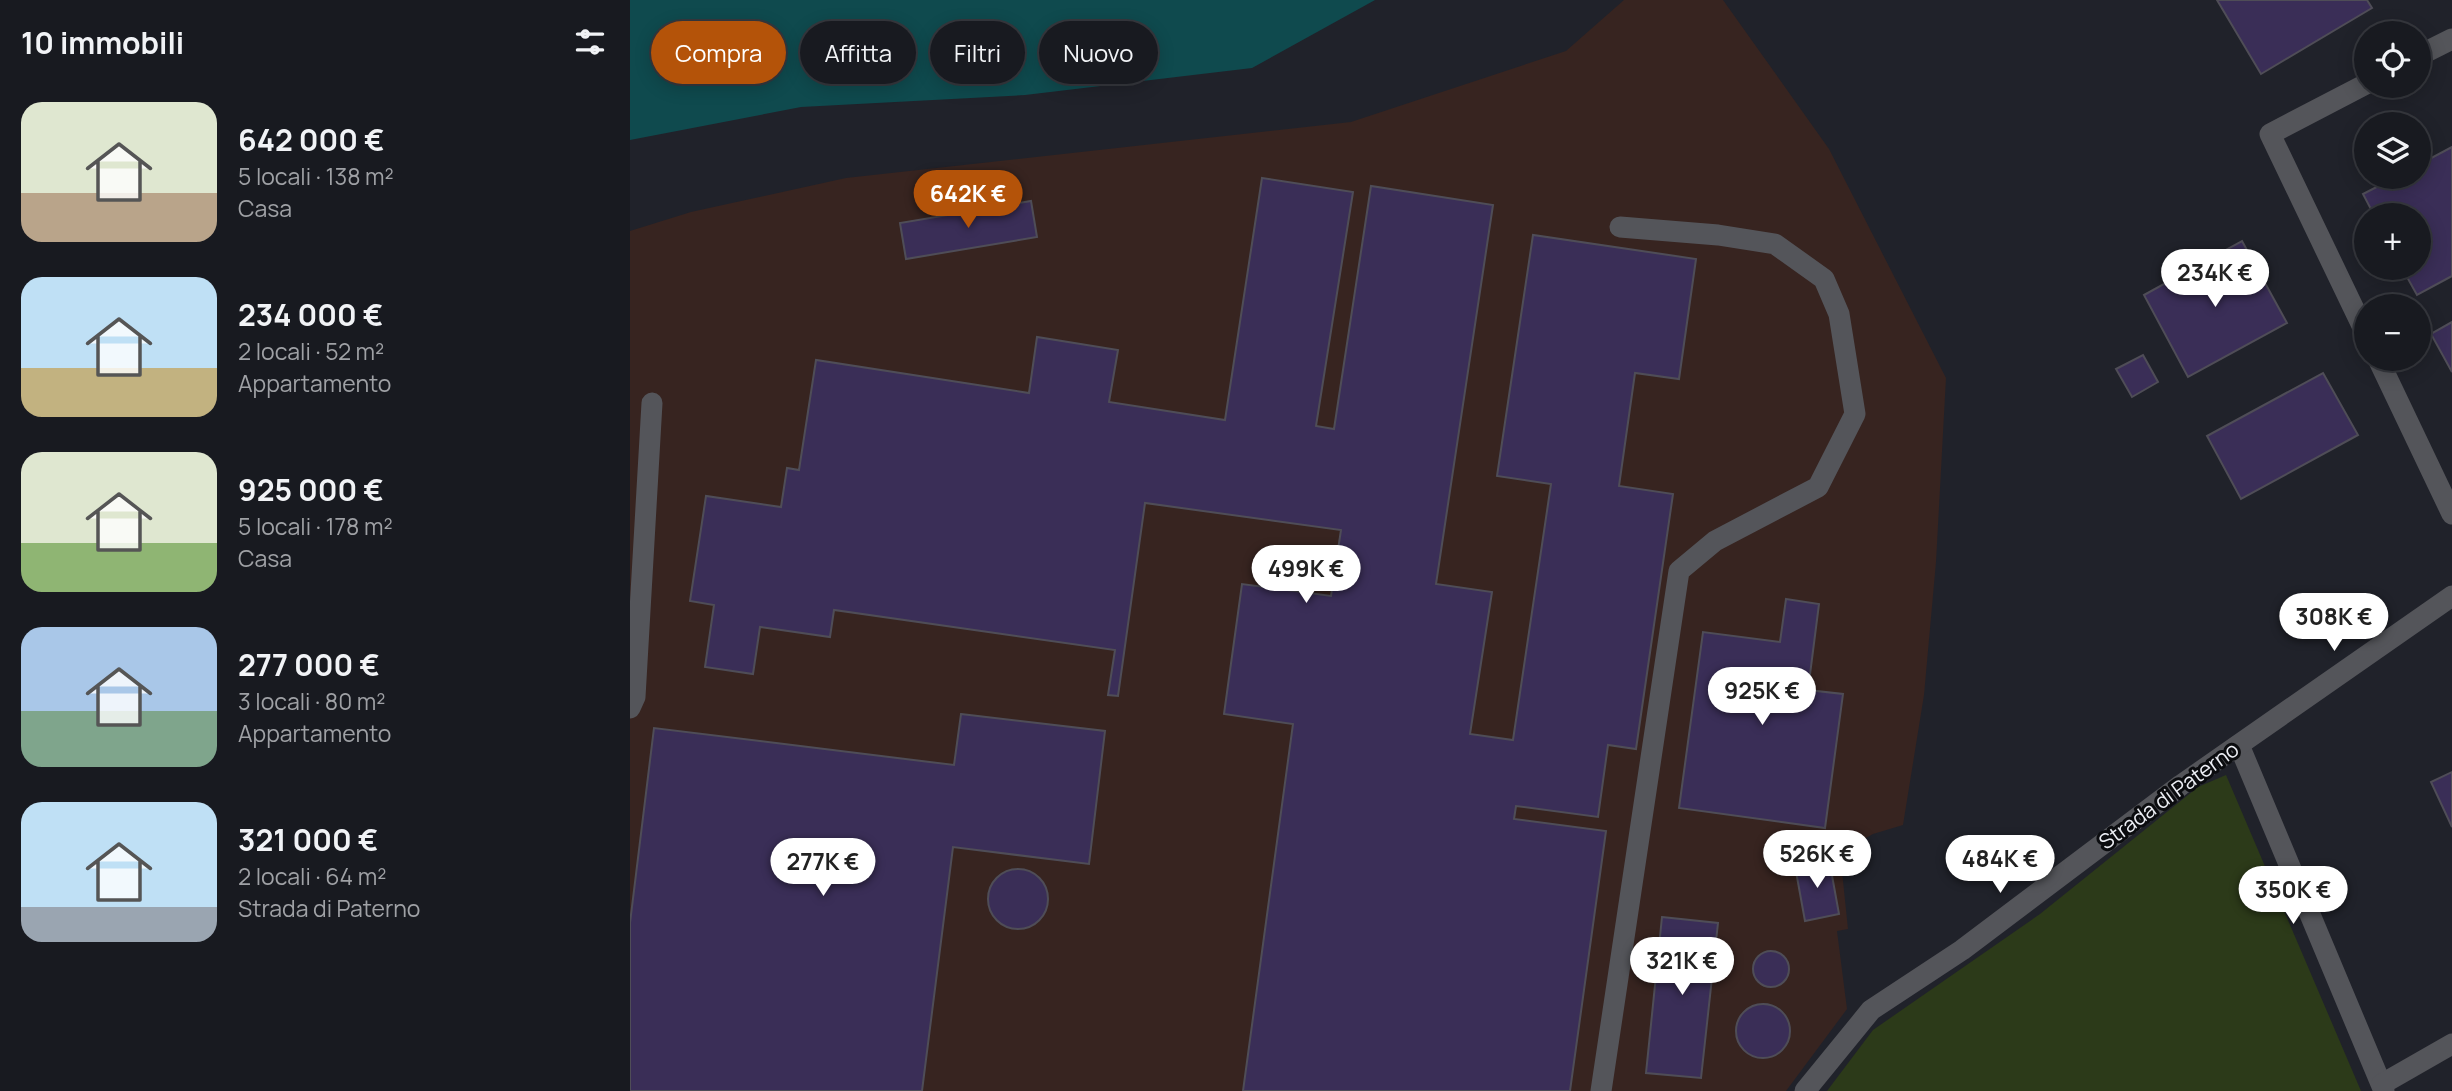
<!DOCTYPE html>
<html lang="it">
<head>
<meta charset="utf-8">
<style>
  :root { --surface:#181a20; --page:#25272d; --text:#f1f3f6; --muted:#9fa1a5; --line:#36383e; --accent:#b45309 }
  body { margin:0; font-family:Manrope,sans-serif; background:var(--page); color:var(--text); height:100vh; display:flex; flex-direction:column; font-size:26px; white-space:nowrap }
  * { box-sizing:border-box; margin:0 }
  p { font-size:23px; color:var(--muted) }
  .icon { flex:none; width:38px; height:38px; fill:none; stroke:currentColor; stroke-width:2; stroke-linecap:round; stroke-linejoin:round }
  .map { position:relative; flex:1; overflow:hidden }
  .details { display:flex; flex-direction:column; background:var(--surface); width:630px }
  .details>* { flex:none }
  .hud { position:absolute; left:21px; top:21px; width:665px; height:63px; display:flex; gap:14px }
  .buttons { position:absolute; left:1724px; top:21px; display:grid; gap:14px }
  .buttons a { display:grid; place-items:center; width:77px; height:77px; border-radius:50%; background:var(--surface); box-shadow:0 4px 18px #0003,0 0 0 2px var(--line); font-size:35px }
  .price { position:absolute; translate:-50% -60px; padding:0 16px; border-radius:24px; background:#fff; color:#222; font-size:23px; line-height:46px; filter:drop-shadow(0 2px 4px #0008) }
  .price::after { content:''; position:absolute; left:50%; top:42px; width:21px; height:16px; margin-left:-10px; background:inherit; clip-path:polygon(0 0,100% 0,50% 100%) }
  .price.active { background:var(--accent); color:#fff }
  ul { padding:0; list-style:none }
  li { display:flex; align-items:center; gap:21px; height:175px; padding:0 21px }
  li span { display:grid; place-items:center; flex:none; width:196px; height:140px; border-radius:21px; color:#555 }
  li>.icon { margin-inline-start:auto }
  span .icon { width:84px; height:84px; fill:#fffc; stroke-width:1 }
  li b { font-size:30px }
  h2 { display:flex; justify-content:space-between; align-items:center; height:84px; padding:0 21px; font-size:30px }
  .chip { padding:0 24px; border-radius:32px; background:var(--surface); box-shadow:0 4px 18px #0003,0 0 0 2px var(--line); font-size:24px; line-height:63px }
  .chip.active { background:var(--accent); color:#fff }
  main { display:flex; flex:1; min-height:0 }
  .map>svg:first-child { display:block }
  .industrial { fill:#372420 }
  .green { fill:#2c3a19 }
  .water { fill:#0f4a4e }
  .building { fill:#3a2e57; stroke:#4f4d57; stroke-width:2 }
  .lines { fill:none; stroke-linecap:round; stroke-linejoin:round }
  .minor { stroke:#54555a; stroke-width:21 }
  .labels { text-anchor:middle; stroke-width:6; stroke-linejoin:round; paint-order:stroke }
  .street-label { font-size:21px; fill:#eceef4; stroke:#0b0c0f }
</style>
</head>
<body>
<main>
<section class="details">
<h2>10 immobili<svg class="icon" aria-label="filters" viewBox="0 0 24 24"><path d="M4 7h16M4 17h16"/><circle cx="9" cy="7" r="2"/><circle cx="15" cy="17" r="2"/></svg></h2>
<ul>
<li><span style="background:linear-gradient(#dfe7d0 65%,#b9a48a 0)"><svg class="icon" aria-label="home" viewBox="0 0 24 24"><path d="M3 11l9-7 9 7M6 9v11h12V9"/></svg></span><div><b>642 000 €</b><p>5 locali · 138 m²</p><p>Casa</p></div></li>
<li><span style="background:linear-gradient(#bfe0f5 65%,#c2b280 0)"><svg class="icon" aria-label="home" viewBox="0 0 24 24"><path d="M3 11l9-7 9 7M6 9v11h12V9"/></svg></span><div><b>234 000 €</b><p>2 locali · 52 m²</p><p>Appartamento</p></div></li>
<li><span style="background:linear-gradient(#dfe7d0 65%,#8fb573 0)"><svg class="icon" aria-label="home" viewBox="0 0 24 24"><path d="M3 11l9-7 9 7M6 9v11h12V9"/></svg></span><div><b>925 000 €</b><p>5 locali · 178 m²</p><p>Casa</p></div></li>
<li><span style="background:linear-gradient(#a9c7e8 60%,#7fa58c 0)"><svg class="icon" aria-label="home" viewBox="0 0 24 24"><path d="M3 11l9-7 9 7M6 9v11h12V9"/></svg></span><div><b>277 000 €</b><p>3 locali · 80 m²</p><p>Appartamento</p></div></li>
<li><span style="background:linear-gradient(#bfe0f5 75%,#9aa5b1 0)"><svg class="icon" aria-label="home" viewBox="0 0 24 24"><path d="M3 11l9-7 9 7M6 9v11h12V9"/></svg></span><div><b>321 000 €</b><p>2 locali · 64 m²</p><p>Strada di Paterno</p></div></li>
</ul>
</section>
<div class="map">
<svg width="1822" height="1091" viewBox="0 0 1822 1091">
  <rect width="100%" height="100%" fill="#20222a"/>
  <!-- industrial -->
  <polygon class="industrial" points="994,0 1093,0 1199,149 1316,378 1306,562 1294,695 1273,825 1243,834 1210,852 1218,929 1207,931 1217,1009 1156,1091 0,1091 0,231 61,212 216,178 721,122 936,51"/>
  <!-- green -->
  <polygon class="green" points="1596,775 1731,1091 1197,1091 1243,1030 1410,914 1568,787"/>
  <!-- water -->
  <polygon class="water" points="0,0 745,0 622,68 395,95 171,107 0,140"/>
  <!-- building -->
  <g class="building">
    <polygon points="1587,0 1737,0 1742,8 1631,74"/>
    <polygon points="1822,147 1822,276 1787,295 1772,268 1788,268 1788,215 1744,215 1733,194 1766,177 1788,177 1788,165"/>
    <polygon points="632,178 723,192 686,426 704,429 741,186 863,205 806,584 862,592 840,734 883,740 921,484 867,476 903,235 1066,259 1049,379 1005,373 989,486 1043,494 1006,749 978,745 968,817 886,806 884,819 976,831 940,1091 613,1091 663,724 594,714 612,584 701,596 711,530 515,503 488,696 478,695 485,650 204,610 200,637 130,627 123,674 75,667 84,605 60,601 76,496 151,507 157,468 169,470 186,360 399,393 407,337 488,350 479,402 595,420"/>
    <polygon points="401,201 407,237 276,259 270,223"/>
    <polygon points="1612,241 1657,323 1558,377 1514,295"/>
    <polygon points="1822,322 1822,372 1801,334"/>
    <polygon points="1513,355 1528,382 1502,397 1486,369"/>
    <polygon points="1693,373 1728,435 1611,499 1577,436"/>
    <polygon points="1156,599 1189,604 1178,690 1213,694 1195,828 1049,808 1073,632 1150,642"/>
    <polygon points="331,714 475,731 459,864 323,847 292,1091 0,1091 0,923 24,728 324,765"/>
    <polygon points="1822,772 1822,827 1801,782"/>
    <polygon points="1199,859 1209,914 1175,921 1165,866"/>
    <circle cx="388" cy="899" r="30"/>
    <polygon points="1032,917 1088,923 1071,1078 1016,1073"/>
    <circle cx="1141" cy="969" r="18"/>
    <circle cx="1133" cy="1031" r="27"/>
  </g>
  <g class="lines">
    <!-- minor -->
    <g class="minor">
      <polyline points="1788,56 1822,39"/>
      <polyline points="1736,84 1640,134 1736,334"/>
      <polyline points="1748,359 1822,514"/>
      <polyline points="0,708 5,697 22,403"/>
      <polyline points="1609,745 1754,1091"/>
      <polyline points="1752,1084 1822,1044"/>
      <polyline points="971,1091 1049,571 1085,541 1188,487 1225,414 1209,314 1194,279 1145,244 1088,235 990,227"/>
      <polyline points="1175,1091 1241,1010 1332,950 1551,785 1822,596"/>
    </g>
  </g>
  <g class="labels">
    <!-- street labels -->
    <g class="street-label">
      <text transform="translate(1539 796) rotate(-36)" y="7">Strada di Paterno</text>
    </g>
  </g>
</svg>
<div class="buttons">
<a><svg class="icon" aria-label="locate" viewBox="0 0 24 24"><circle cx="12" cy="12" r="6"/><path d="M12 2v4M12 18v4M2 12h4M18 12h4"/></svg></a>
<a><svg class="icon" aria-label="layers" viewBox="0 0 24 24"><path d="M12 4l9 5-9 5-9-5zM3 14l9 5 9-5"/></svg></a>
<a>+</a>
<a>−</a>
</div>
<b class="price active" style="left:338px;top:230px">642K €</b>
<b class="price" style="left:1585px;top:309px">234K €</b>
<b class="price" style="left:676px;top:605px">499K €</b>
<b class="price" style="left:1704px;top:653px">308K €</b>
<b class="price" style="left:1132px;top:727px">925K €</b>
<b class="price" style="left:1187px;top:890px">526K €</b>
<b class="price" style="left:1370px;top:895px">484K €</b>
<b class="price" style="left:193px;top:898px">277K €</b>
<b class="price" style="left:1663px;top:926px">350K €</b>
<b class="price" style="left:1052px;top:997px">321K €</b>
<div class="hud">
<a class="chip active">Compra</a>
<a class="chip">Affitta</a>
<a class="chip">Filtri</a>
<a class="chip">Nuovo</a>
</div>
</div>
</main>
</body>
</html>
